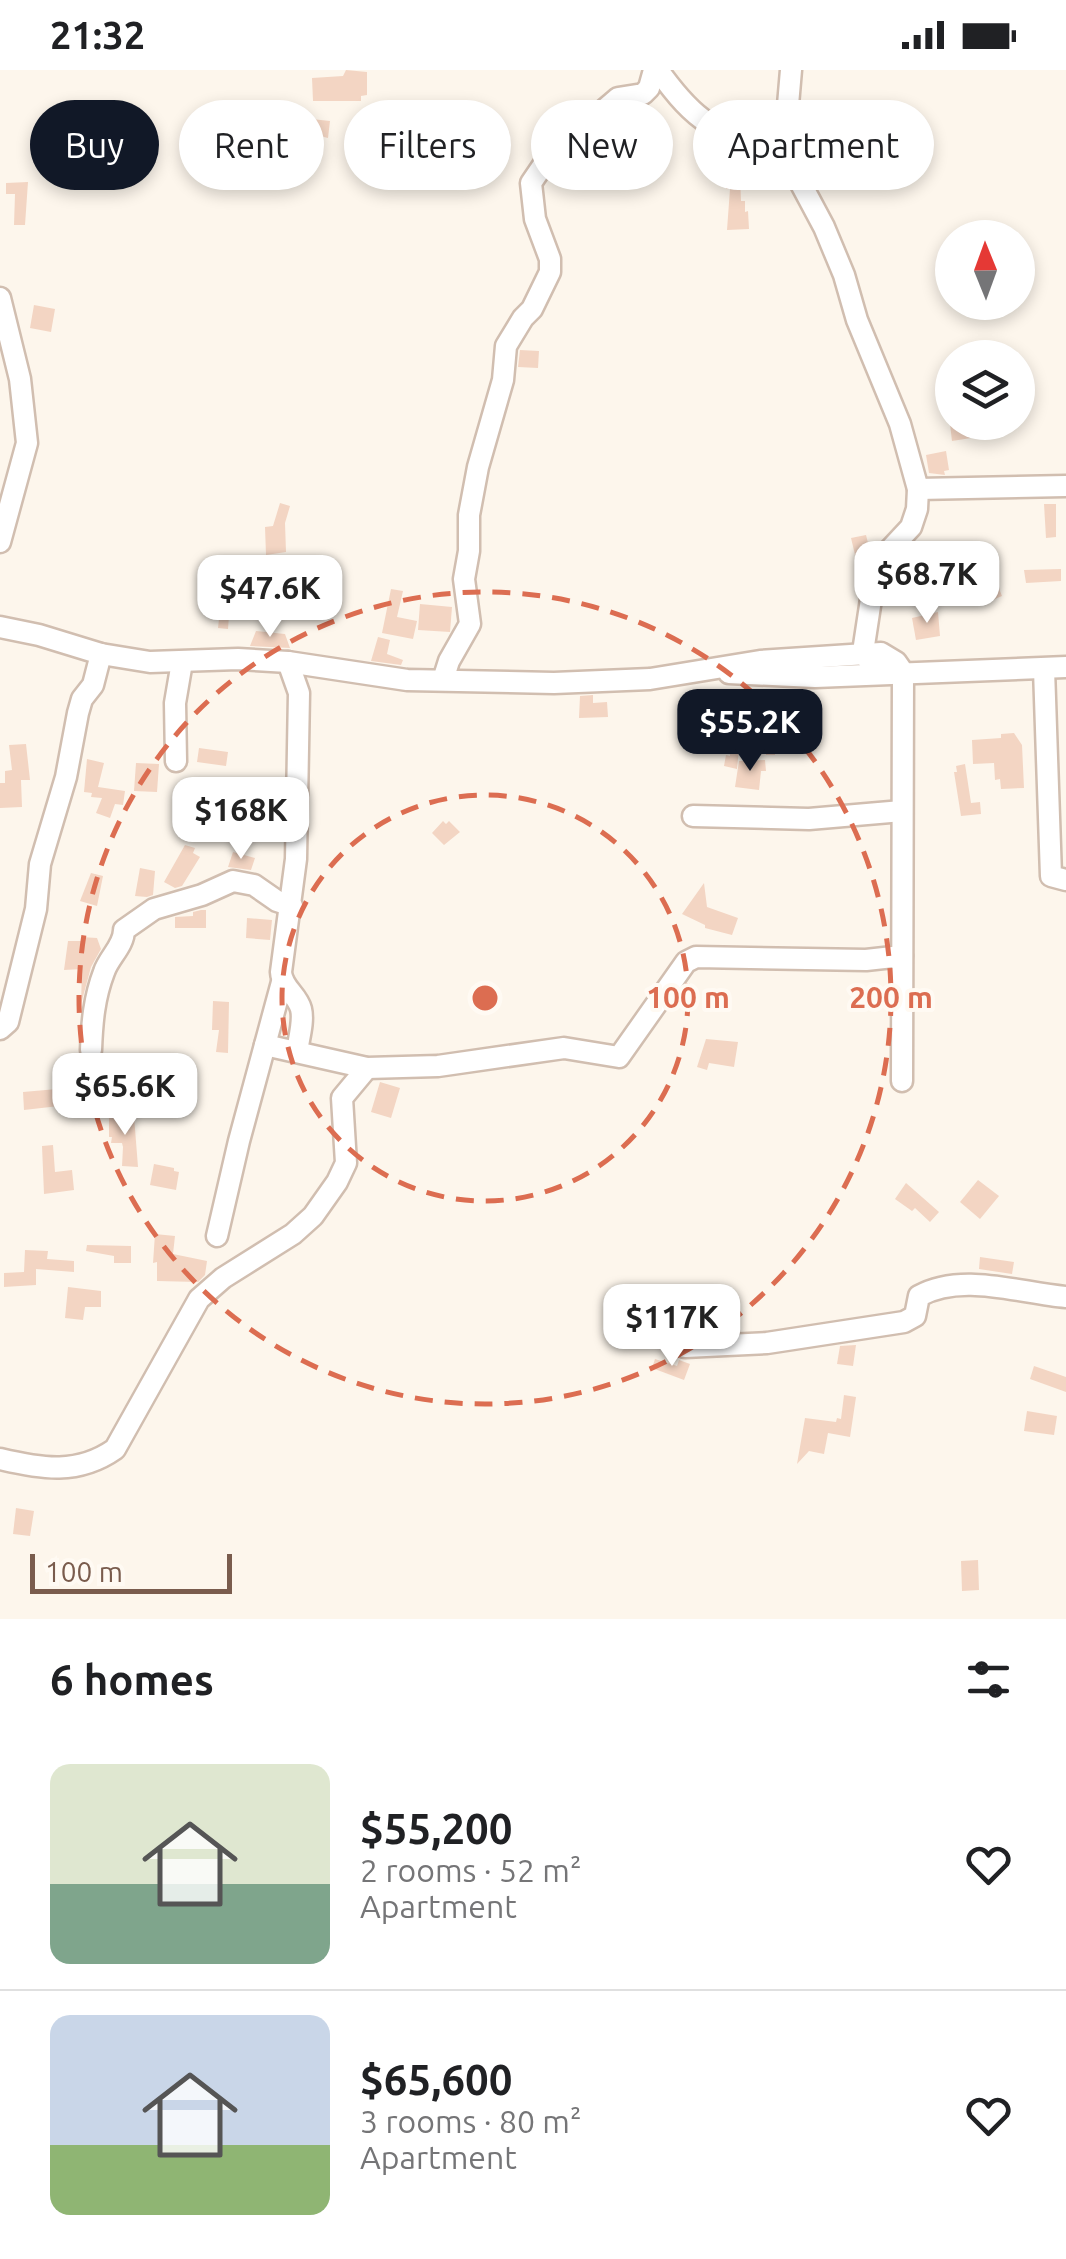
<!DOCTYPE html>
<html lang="en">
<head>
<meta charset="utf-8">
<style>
  :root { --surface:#fff; --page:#f6f6f6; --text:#202124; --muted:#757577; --line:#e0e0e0; --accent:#111827 }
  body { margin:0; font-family:Ubuntu,sans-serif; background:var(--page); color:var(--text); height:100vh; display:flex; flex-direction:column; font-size:38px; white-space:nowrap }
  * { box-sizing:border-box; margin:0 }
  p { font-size:32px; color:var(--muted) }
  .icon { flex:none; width:55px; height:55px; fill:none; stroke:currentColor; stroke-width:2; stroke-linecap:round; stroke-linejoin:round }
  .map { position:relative; height:1549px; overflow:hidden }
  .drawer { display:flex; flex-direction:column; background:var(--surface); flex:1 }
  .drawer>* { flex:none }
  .guide { position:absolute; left:30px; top:30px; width:1008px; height:90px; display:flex; gap:20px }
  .needle { width:65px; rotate:359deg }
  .buttons { position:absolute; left:935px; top:150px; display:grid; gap:20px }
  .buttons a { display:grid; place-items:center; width:100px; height:100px; border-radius:50%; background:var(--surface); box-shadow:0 5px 15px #0003; font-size:50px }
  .scale { position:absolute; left:30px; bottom:25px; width:202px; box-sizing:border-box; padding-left:10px; border:5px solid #7a5c4d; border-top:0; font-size:28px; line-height:35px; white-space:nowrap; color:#7a5c4d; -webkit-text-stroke:8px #fffaf3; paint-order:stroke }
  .price { position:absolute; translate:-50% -85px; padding:0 22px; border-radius:20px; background:#fff; color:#222; font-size:32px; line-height:65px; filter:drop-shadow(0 2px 5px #0008) }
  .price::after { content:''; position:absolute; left:50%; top:60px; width:30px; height:22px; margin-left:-15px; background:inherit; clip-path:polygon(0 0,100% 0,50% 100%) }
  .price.active { background:var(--accent); color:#fff }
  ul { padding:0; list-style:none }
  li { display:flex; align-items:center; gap:30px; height:250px; padding:0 50px }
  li+li { border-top:2px solid var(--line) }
  li span { display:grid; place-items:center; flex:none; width:280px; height:200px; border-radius:20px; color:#555 }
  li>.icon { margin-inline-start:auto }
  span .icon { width:120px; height:120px; fill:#fffc; stroke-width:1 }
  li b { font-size:42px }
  h2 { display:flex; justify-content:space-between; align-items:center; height:120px; padding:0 50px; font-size:42px }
  .tag { padding:0 35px; border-radius:45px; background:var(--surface); box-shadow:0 5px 15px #0003; font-size:35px; line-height:90px }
  .tag.active { background:var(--accent); color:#fff }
  .status { display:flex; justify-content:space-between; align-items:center; height:70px; padding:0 50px; background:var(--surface); direction:ltr }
  .status svg { height:28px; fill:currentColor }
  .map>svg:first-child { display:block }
  .building { fill:#f3d5c3 }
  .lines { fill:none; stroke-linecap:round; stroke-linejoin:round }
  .minor-casing { stroke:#d1beb0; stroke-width:25 }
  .minor { stroke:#fff; stroke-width:20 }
  .ring { fill:none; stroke:#dc6d51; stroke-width:5; stroke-dasharray:18 12 }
  .centre { fill:#dc6d51; stroke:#fffaf3; stroke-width:5 }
  .ring-label { font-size:30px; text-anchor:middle; font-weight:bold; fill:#dc6d51; stroke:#fffaf3; stroke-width:8; stroke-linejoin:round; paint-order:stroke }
</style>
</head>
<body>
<div class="status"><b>21:32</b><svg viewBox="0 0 49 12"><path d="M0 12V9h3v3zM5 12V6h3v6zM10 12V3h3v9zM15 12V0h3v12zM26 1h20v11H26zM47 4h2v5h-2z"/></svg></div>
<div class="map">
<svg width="1066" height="1549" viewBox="0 0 1066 1549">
  <rect width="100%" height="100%" fill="#fdf6ec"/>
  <!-- building -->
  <g class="building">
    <polygon points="346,0 367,2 367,25 361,26 361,31 313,31 312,8 343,6"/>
    <polygon points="734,32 749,35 748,43 752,44 750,55 734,51 736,45 731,44"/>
    <polygon points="231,44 242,46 241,52 255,54 252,71 218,70 221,47 230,48"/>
    <polygon points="293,47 330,51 328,68 316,65 294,66"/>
    <polygon points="730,82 745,85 740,105 741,131 745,131 745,142 748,141 749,159 727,160 730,119 726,119 726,102"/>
    <polygon points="28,112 25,155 14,155 15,124 6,124 6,113"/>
    <polygon points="34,235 55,239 51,262 30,258"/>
    <polygon points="520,280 539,281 538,298 518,297"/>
    <polygon points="969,352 971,368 952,371 950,354"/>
    <polygon points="946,381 949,400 944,401 945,405 929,403 926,385"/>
    <polygon points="280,433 290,436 285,453 286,482 266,485 265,457 273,456"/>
    <polygon points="1044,434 1056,434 1056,467 1046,468"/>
    <polygon points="866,465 870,481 866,491 857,493 851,468"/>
    <polygon points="906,489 921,490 919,515 930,515 930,526 906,526"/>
    <polygon points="1061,499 1061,511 1026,513 1024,500"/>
    <polygon points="224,503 243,507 242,515 273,521 269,541 230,533 228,559 218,558"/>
    <polygon points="994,506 1002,526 988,532 987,525 974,525 971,514"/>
    <polygon points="391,519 403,521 397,547 417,551 413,569 382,563"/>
    <polygon points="420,534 452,537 450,562 418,560"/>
    <polygon points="938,542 940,566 916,570 912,548"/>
    <polygon points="256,561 285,564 290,578 250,576"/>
    <polygon points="378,567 390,570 387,584 403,590 401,595 371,591"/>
    <polygon points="593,625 593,633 607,632 608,647 579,648 580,626"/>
    <polygon points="775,649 775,685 766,685 765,670 740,669 737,699 724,696 726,685 730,686 729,668 720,668 720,660 765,658 764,650"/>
    <polygon points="1014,663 1022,675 1024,718 1001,719 1000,709 995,710 994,693 973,694 972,670 1001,668 1001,664"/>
    <polygon points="26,674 30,710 21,710 22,737 0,738 0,713 5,713 5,701 12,700 9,675"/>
    <polygon points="199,678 228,682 226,696 197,692"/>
    <polygon points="87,689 104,693 98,717 125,721 123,735 115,734 110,748 96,743 102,728 91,727 92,723 84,722"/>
    <polygon points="765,690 766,701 761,701 759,720 735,717 739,691"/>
    <polygon points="136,693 159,694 157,722 134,721"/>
    <polygon points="965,694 971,733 980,732 981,744 961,746 954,702 957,702 956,696"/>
    <polygon points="443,751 446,754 449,751 460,762 444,775 432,763"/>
    <polygon points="185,775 195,778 193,783 200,787 182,816 175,818 164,812"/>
    <polygon points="233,782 255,788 251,800 228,797"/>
    <polygon points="140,798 155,801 153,825 147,827 135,826"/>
    <polygon points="91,803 103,806 97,836 80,831"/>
    <polygon points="704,813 707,837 738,848 732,865 705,858 705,855 682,844"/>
    <polygon points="201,840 206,840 206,858 175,858 175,847 193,846 193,842"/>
    <polygon points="247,848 272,850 270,870 246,868"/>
    <polygon points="81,867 97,868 101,879 91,897 81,934 82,899 64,900 68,871 81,871"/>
    <polygon points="213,931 229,932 228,983 216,982 219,960 212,960"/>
    <polygon points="706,969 738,972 734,997 709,993 707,1000 697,997"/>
    <polygon points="192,1005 193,1033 170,1034 169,1007"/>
    <polygon points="380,1012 400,1018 391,1048 371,1042"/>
    <polygon points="57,1019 59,1036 24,1040 23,1022"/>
    <polygon points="109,1046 134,1046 138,1097 122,1096 123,1077 122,1073 111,1073 112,1067 109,1067"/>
    <polygon points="53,1075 55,1102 72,1100 74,1120 44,1124 42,1076"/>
    <polygon points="154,1094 174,1098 174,1101 179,1102 176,1120 150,1115"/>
    <polygon points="978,1110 999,1126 980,1149 960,1132"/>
    <polygon points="906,1113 939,1142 930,1152 915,1138 912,1141 895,1129"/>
    <polygon points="155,1164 175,1166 173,1184 207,1191 205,1205 198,1212 157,1211 157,1192 153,1193"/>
    <polygon points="87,1175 131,1176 131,1193 114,1193 114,1186 86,1181"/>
    <polygon points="25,1180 48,1181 47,1189 74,1191 74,1202 36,1199 36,1215 4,1217 4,1203 24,1202"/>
    <polygon points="980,1187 1014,1192 1012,1204 979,1199"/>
    <polygon points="68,1217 101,1221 101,1237 85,1237 83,1250 65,1248"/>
    <polygon points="856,1275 853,1296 837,1294 840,1276"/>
    <polygon points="655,1289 677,1296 679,1290 690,1294 684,1310 652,1298"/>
    <polygon points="1034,1296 1066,1307 1066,1322 1030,1309"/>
    <polygon points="844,1325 856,1327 850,1367 828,1363 824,1384 809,1381 797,1394 805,1348 836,1352 837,1348 841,1349"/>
    <polygon points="1027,1341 1057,1346 1054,1365 1024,1361"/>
    <polygon points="16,1438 34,1441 30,1466 13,1464"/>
    <polygon points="978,1490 979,1520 962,1521 961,1491"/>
  </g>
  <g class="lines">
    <defs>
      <g id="minor">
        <path d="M658,0C700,59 717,61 784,82"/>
        <polyline points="791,0 784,82 824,157 844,205 857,250 900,354 918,419 917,439 911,457 883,487 875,503 863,582 877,603"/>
        <polyline points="0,228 20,309 27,373 0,472"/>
        <polyline points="918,419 1066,416"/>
        <polyline points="0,557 39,565 101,584 150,592 238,589 288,592 407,610 554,613 650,609 760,591 881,583 896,592 903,602 902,1011"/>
        <path d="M288,592L299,623L296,789L281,902C282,918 297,924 301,939C304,951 299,968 297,981"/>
        <polyline points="1044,599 1051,806 1066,810"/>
        <polyline points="729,603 815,607 1066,597"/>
        <polyline points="443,610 449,591 470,554 464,509 469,481 469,445 478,397 503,310 506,276 523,248 532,239 550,202 550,189 535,149 531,113 548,88 618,28 643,24 649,18 654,0"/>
        <polyline points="176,691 175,633 182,592"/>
        <polyline points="693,746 809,749 902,741"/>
        <polyline points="0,959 8,952 36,839 40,794 66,707 78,643 82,629 93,615 101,584"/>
        <polyline points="265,975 367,998 438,996 564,978 619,987 686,892 696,887 866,890 902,886"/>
        <path d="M91,980C92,953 94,928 104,902C109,887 124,876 124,860L154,839L202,825L233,811L254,815L277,831L292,836"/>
        <polyline points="217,1166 239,1071 282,912"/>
        <path d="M685,1277L767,1273L904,1252L915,1246L919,1226C962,1202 1019,1223 1066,1227"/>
        <path d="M0,1389C42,1399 78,1405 115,1379L199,1229L223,1208L293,1164L313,1146L337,1112L346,1093L342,1028L367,998"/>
      </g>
    </defs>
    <!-- minor casing -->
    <use href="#minor" class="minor-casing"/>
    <!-- minor -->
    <use href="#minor" class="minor"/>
  </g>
  <!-- distance rings -->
  <g class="ring">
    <circle cx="485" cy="928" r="203"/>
    <circle cx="485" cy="928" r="406"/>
  </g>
  <circle cx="485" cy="928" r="15" class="centre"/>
  <g class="ring-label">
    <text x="688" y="938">100 m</text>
    <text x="891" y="938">200 m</text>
  </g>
</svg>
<div class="buttons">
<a><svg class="needle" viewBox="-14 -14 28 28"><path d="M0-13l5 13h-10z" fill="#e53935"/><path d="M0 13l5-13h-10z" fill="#757577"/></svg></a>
<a><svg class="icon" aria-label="layers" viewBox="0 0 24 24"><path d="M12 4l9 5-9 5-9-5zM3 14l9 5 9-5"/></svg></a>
</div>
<div class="scale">100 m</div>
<b class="price" style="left:927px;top:556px">$68.7K</b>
<b class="price" style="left:270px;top:570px">$47.6K</b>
<b class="price active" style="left:750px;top:704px">$55.2K</b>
<b class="price" style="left:241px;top:792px">$168K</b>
<b class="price" style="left:125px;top:1068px">$65.6K</b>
<b class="price" style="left:672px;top:1299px">$117K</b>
<div class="guide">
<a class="tag active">Buy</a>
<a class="tag">Rent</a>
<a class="tag">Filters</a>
<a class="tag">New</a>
<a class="tag">Apartment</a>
</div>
</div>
<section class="drawer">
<h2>6 homes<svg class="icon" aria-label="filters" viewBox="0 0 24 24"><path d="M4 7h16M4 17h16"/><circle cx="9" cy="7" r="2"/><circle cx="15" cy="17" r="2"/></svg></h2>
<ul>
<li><span style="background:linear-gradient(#dfe7d0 60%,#7fa58c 0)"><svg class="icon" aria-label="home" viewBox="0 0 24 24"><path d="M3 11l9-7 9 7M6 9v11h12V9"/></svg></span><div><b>$55,200</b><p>2 rooms · 52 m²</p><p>Apartment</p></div><svg class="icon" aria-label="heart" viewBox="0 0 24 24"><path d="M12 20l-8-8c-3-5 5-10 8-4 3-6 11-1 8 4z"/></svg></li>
<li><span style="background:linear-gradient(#c9d6e8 65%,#8fb573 0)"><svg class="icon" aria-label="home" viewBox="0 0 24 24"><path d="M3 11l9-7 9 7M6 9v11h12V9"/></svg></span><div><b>$65,600</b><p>3 rooms · 80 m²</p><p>Apartment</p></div><svg class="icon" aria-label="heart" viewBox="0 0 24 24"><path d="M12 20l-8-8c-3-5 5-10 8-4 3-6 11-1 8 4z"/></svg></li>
</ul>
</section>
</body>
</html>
